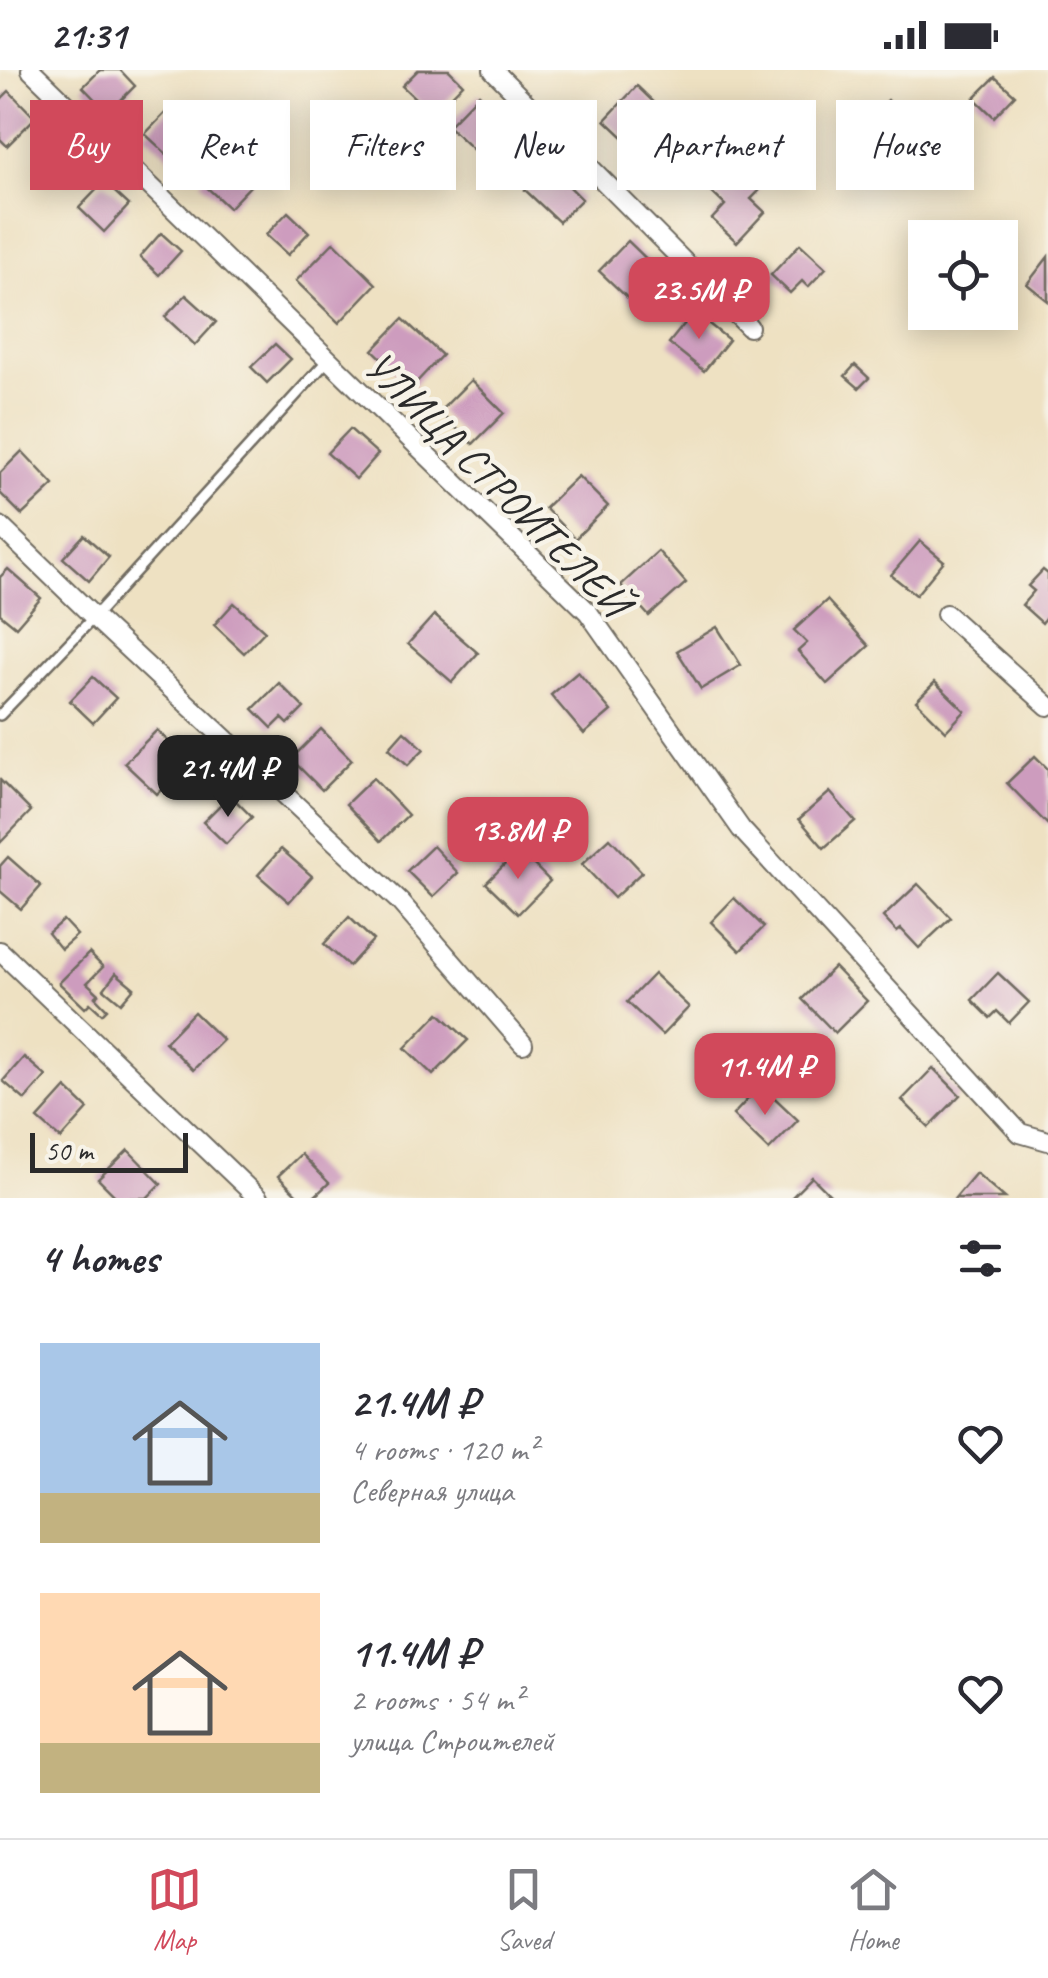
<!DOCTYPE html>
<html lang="en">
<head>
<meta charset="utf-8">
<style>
  :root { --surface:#fff; --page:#f2f2f3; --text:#2b2b33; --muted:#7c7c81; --line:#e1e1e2; --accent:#d1495b }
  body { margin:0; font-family:Caveat,sans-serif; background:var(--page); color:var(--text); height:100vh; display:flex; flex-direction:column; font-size:38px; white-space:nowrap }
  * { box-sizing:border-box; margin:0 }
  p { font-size:32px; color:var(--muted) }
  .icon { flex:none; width:55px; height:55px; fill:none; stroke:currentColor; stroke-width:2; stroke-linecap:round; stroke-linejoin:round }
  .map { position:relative; height:1128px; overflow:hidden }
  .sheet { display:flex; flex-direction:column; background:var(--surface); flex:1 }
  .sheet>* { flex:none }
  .guide { position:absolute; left:30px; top:30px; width:990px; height:90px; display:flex; gap:20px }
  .buttons { position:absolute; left:908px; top:150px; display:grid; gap:20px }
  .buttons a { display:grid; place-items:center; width:110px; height:110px; border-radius:0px; background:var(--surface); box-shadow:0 5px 25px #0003; font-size:50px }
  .scale { position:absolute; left:30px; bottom:25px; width:158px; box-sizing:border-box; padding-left:10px; border:5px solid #2b2b2b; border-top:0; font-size:28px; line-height:35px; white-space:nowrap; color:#2b2b2b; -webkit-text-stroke:8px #f7f3e8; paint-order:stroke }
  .price { position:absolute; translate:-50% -85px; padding:0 22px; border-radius:20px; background:var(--accent); color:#fff; font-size:32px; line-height:65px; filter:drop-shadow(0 2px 5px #0008) }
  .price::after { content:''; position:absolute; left:50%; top:60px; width:30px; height:22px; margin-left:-15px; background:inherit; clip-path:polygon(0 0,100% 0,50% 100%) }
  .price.selected { background:#222; color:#fff }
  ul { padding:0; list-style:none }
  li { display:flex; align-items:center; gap:30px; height:250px; padding:0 40px }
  li span { display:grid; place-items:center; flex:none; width:280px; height:200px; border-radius:0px; color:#555 }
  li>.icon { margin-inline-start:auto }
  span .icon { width:120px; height:120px; fill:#fffc; stroke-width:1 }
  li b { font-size:42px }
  h2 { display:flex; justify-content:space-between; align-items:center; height:120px; padding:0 40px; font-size:42px }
  .tag { padding:0 35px; border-radius:0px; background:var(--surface); box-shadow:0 5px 25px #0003; font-size:35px; line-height:90px }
  .tag.selected { background:var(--accent); color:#fff }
  .status { display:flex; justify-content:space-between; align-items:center; height:70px; padding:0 50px; background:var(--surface); direction:ltr }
  .status svg { height:28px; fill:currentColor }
  .menu { display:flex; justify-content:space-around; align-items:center; height:140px; border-top:2px solid var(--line); background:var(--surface); font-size:28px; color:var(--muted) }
  .menu a { display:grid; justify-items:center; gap:5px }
  .menu .selected { color:var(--accent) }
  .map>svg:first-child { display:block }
  .building { fill:#cd9cbe }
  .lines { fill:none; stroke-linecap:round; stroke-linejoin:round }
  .service-casing { stroke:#6f6b60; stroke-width:14 }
  .minor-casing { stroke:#6f6b60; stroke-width:22 }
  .service { stroke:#fff; stroke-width:9 }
  .minor { stroke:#fff; stroke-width:18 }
  .labels { text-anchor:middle; stroke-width:9; stroke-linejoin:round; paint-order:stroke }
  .street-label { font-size:42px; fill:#2b2b2b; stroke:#f7f3e8 }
</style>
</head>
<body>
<div class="status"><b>21:31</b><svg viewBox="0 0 49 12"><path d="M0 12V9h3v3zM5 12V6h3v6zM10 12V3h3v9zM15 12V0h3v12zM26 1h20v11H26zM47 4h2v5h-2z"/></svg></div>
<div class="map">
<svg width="1048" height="1128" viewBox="0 0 1048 1128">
  <rect width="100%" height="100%" fill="#f7f3e8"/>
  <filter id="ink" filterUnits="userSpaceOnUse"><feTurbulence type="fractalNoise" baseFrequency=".01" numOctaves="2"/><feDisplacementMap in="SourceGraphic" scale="20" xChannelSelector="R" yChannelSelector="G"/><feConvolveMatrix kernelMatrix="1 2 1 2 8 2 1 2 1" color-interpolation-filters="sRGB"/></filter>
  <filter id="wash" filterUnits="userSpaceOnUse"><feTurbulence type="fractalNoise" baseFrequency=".0048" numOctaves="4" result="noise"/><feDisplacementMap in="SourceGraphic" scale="40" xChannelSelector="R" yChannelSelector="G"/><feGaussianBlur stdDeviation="2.25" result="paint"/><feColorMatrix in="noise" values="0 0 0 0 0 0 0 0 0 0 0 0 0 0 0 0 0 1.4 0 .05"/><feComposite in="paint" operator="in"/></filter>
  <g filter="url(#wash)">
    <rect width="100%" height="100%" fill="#eee1c2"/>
    <g id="blocks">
      <!-- building -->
      <g class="building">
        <polygon points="100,0 120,0 135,16 108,43 83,17"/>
        <polygon points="418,0 449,0 463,14 433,45 402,16"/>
        <polygon points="995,7 1015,25 994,47 974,28"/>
        <polygon points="637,16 694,71 662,104 605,50"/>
        <polygon points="9,21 35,48 7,76 0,69 0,30"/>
        <polygon points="479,24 516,60 486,92 448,56"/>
        <polygon points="888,30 919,62 892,87 861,55"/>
        <polygon points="173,35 208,67 193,84 186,77 173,90 145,64"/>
        <polygon points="58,73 84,98 69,113 43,89"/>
        <polygon points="743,77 756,89 742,104 759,121 751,129 765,142 737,172 712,149 725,135 705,116"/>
        <polygon points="224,88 252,114 229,138 201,112"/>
        <polygon points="549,96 582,129 559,152 525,120"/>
        <polygon points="104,112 129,135 104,162 79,138"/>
        <polygon points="288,142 309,162 288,185 266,165"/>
        <polygon points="161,163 181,181 159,205 140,187"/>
        <polygon points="628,171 665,207 637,237 599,201"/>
        <polygon points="334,172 376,214 339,253 296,211"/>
        <polygon points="800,174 826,198 808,217 802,211 790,223 771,205"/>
        <polygon points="1048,187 1048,231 1027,214"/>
        <polygon points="186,225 216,252 195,275 165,247"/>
        <polygon points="694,242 729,270 704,301 669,273"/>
        <polygon points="403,249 442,285 412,317 373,280"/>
        <polygon points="275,274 291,289 267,313 251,297"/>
        <polygon points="855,295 869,308 859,318 845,306"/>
        <polygon points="471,310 504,343 473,374 439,342"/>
        <polygon points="350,359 378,384 356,409 327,383"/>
        <polygon points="22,381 54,415 22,445 0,423 0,403"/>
        <polygon points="578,406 608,436 575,469 545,438"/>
        <polygon points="84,465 109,487 89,511 63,488"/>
        <polygon points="920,471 944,491 916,525 891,505"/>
        <polygon points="658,481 686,513 649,546 621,515"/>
        <polygon points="8,499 41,528 16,557 0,544 0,507"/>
        <polygon points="1043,500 1048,504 1048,545 1042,553 1022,535 1034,521 1028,516"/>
        <polygon points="827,530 869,576 827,614 798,581 807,573 794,560"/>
        <polygon points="234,533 265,561 244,583 214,555"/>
        <polygon points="434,545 478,583 452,612 408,574"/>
        <polygon points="717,557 741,595 701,619 677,581"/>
        <polygon points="578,602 611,641 584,664 551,625"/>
        <polygon points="93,607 116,628 93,653 70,631"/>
        <polygon points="935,612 965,641 946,661 916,631"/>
        <polygon points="279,613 304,638 288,654 282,648 272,658 253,639"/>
        <polygon points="321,659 352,690 322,720 291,689"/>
        <polygon points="157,660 189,692 157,724 124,693"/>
        <polygon points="404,661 424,679 408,695 389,678"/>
        <polygon points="1035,686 1048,699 1048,755 1007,713"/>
        <polygon points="373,708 408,745 381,771 346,734"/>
        <polygon points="0,710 31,741 0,773"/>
        <polygon points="830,722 855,751 824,778 799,749"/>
        <polygon points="230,725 252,747 226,774 203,752"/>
        <polygon points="610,768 642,802 614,828 582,794"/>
        <polygon points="433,776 458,803 433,827 407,801"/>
        <polygon points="281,779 312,806 289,832 258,805"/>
        <polygon points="519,780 550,811 518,844 486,813"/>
        <polygon points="8,787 41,816 21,839 0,821 0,796"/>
        <polygon points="918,814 951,848 919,878 901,859 897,862 883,847"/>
        <polygon points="734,828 764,857 740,881 711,852"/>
        <polygon points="349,847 373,870 349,896 324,874"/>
        <polygon points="63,850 77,865 61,879 48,863"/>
        <polygon points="89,883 103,897 87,913 99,924 95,927 107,939 102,944 90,933 85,938 59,913"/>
        <polygon points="834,897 867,931 835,963 802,929"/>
        <polygon points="116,903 134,918 121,933 104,919"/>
        <polygon points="998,903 1029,932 1009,953 997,941 990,948 972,930"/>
        <polygon points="654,904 689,937 662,965 627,932"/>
        <polygon points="194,942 223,970 193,1000 165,972"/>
        <polygon points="439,943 468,970 433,1005 405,978"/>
        <polygon points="24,987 46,1006 25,1030 3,1011"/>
        <polygon points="933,998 960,1025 929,1057 902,1030"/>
        <polygon points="761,1015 798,1050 769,1080 733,1045"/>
        <polygon points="66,1018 88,1039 61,1069 38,1049"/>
        <polygon points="128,1080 161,1114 147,1128 117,1128 98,1109"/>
        <polygon points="301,1084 329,1113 313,1128 300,1128 278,1106"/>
        <polygon points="976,1103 1005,1128 955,1128"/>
        <polygon points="812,1107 833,1128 791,1128"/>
      </g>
    </g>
  </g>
  <g filter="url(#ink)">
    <use href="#blocks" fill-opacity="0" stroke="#6f6b60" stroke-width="2.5"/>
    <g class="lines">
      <defs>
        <polyline id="service" points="0,645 94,547 327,291"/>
        <g id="minor">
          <polyline points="31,0 588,542 741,759 1020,1063 1048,1071"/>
          <polyline points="493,0 749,257"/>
          <polyline points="0,456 94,547 400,832 523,974"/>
          <polyline points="946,544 1048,636"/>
          <polyline points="0,881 258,1128"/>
        </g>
      </defs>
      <!-- service casing -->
      <use href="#service" class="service-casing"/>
      <!-- minor casing -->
      <use href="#minor" class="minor-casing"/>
      <!-- service -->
      <use href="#service" class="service"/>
      <!-- minor -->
      <use href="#minor" class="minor"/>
    </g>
  </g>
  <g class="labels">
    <!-- street labels -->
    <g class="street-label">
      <text transform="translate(498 413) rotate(45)" y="15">УЛИЦА СТРОИТЕЛЕЙ</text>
    </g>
  </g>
</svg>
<div class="buttons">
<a><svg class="icon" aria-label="locate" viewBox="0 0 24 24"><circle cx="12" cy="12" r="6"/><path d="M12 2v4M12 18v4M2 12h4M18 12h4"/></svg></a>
</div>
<div class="scale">50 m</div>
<b class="price" style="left:699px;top:272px">23.5M ₽</b>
<b class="price selected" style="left:228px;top:750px">21.4M ₽</b>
<b class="price" style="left:518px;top:812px">13.8M ₽</b>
<b class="price" style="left:765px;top:1048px">11.4M ₽</b>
<div class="guide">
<a class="tag selected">Buy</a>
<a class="tag">Rent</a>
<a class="tag">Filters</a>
<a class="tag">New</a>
<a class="tag">Apartment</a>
<a class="tag">House</a>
</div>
</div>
<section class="sheet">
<h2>4 homes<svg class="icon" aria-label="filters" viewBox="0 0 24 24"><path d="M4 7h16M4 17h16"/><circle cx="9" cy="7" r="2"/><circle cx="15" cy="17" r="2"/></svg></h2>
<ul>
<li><span style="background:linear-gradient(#a9c7e8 75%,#c2b280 0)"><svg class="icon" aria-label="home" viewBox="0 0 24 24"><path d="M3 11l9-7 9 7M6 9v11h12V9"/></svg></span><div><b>21.4M ₽</b><p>4 rooms · 120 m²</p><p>Северная улица</p></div><svg class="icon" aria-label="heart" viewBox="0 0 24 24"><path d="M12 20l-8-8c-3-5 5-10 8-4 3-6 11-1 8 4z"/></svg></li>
<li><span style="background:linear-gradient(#ffd9b3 75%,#c2b280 0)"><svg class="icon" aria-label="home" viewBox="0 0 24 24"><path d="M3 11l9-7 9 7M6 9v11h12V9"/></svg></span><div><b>11.4M ₽</b><p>2 rooms · 54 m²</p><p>улица Строителей</p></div><svg class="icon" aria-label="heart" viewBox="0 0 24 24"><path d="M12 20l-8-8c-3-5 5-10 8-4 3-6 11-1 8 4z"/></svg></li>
</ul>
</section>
<nav class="menu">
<a class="selected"><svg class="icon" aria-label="map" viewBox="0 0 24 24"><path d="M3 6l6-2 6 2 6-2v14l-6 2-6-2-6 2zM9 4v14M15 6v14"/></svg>Map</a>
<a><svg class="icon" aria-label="saved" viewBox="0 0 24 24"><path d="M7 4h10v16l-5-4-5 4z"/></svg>Saved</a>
<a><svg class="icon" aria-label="home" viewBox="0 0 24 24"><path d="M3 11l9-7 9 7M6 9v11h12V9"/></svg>Home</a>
</nav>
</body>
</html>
